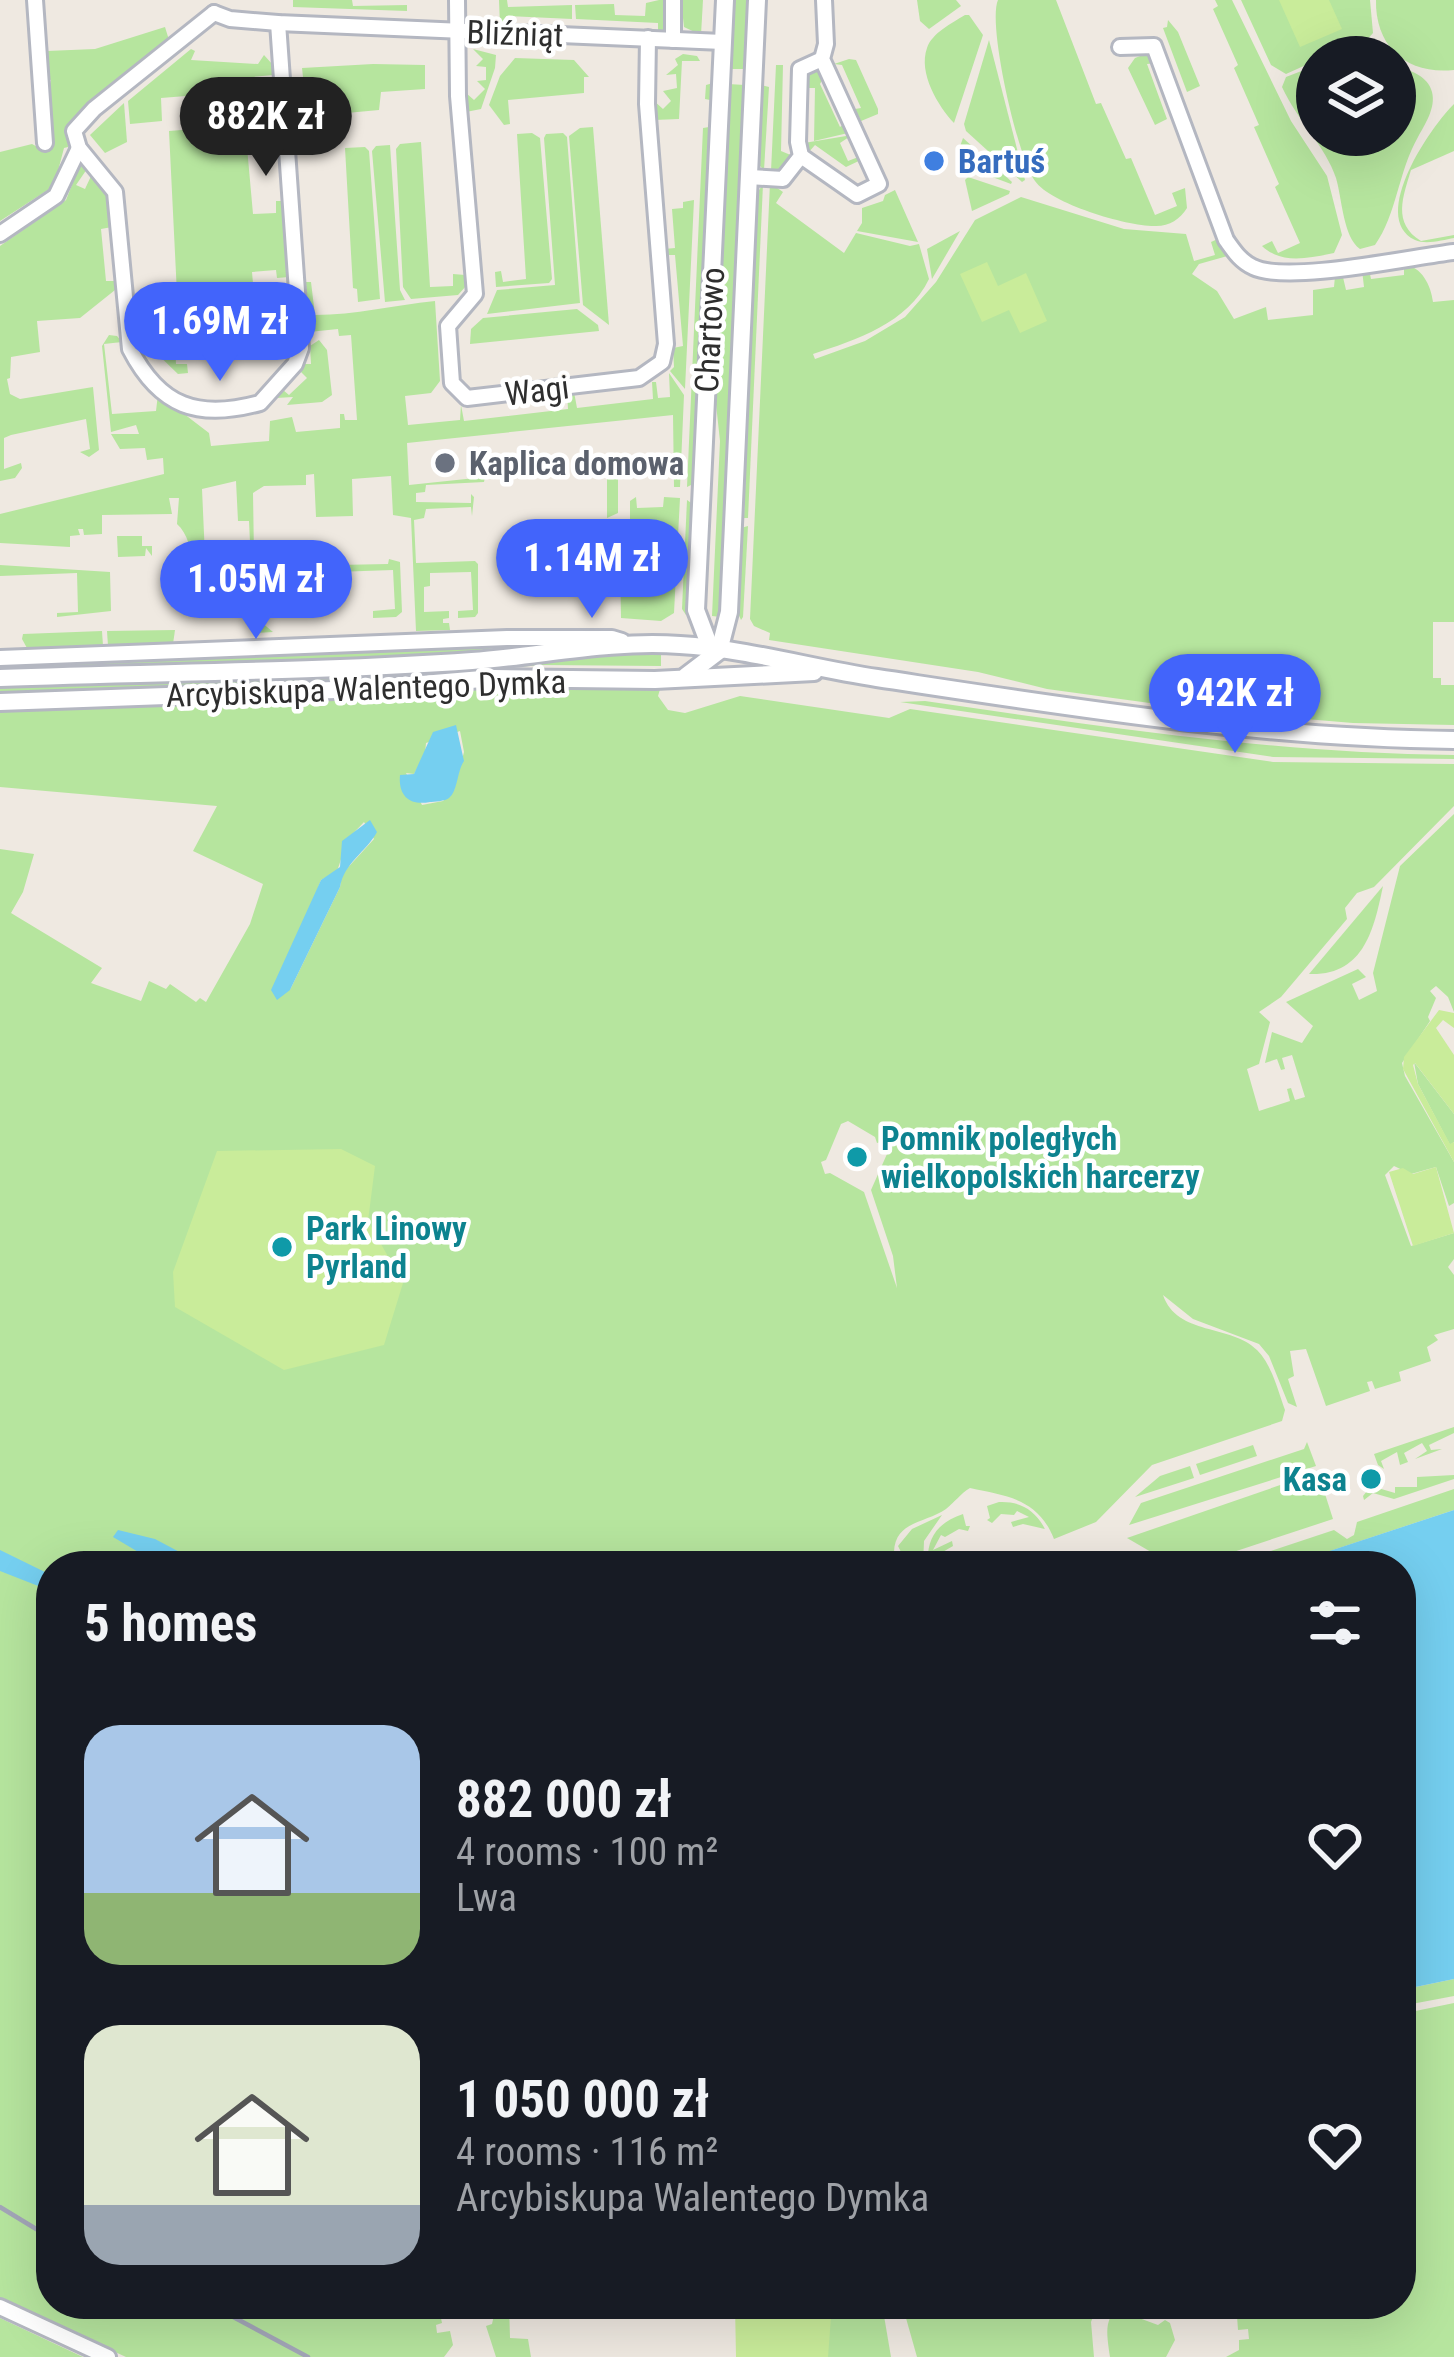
<!DOCTYPE html>
<html lang="en">
<head>
<meta charset="utf-8">
<style>
  :root { --surface:#171b24; --page:#20242c; --text:#f1f3f6; --muted:#9ea1a6; --accent:#4264fb }
  body { margin:0; font-family:"Roboto Condensed",sans-serif; background:var(--page); color:var(--text); height:100vh; display:flex; flex-direction:column; font-size:45px; white-space:nowrap }
  * { box-sizing:border-box; margin:0 }
  p { font-size:39px; color:var(--muted) }
  .icon { flex:none; width:66px; height:66px; fill:none; stroke:currentColor; stroke-width:2; stroke-linecap:round; stroke-linejoin:round }
  .map { position:relative; flex:1; overflow:hidden }
  .panel { position:absolute; left:36px; top:1551px; width:1380px; height:768px; display:flex; flex-direction:column; background:var(--surface); border-radius:48px; box-shadow:0 12px 48px #0002 }
  .panel>* { flex:none }
  .buttons { position:absolute; left:1296px; top:36px; display:grid; gap:24px }
  .buttons a { display:grid; place-items:center; width:120px; height:120px; border-radius:50%; background:var(--surface); box-shadow:0 12px 48px #0002; font-size:60px }
  .price { position:absolute; translate:-50% -102px; padding:0 27px; border-radius:42px; background:var(--accent); color:#fff; font-size:39px; line-height:78px; filter:drop-shadow(0 3px 6px #0008) }
  .price::after { content:''; position:absolute; left:50%; top:72px; width:36px; height:27px; margin-left:-18px; background:inherit; clip-path:polygon(0 0,100% 0,50% 100%) }
  .price.selected { background:#222; color:#fff }
  ul { padding:0; list-style:none }
  li { display:flex; align-items:center; gap:36px; height:300px; padding:0 48px }
  li span { display:grid; place-items:center; flex:none; width:336px; height:240px; border-radius:36px; color:#555 }
  li>.icon { margin-inline-start:auto }
  span .icon { width:144px; height:144px; fill:#fffc; stroke-width:1 }
  li b { font-size:51px }
  h2 { display:flex; justify-content:space-between; align-items:center; height:144px; padding:0 48px; font-size:51px }
  .map>svg:first-child { display:block }
  .green { fill:#b6e59e; fill-rule:evenodd }
  .pitch { fill:#c9ec9a }
  .water { fill:#75cff0 }
  .lines { fill:none; stroke-linecap:round; stroke-linejoin:round }
  .minor-casing { stroke:#b4b7c1; stroke-width:20 }
  .tertiary-casing { stroke:#b4b7c1; stroke-width:22 }
  .minor { stroke:#fff; stroke-width:14 }
  .tertiary { stroke:#fff; stroke-width:16 }
  .rail { stroke:#a3a6b8; stroke-width:4.5 }
  .shop-dot { fill:#3f7fe0; stroke:#fff; stroke-width:4.5 }
  .worship-dot { fill:#6b7280; stroke:#fff; stroke-width:4.5 }
  .culture-dot { fill:#0f9aa8; stroke:#fff; stroke-width:4.5 }
  .labels { text-anchor:middle; stroke-width:9; stroke-linejoin:round; paint-order:stroke }
  .street-label { font-size:33px; fill:#2e2e2e; stroke:#fff }
  .shop-label { font-size:33px; font-weight:bold; fill:#366cbe; stroke:#fff; text-anchor:start }
  .worship-label { font-size:33px; font-weight:bold; fill:#5b616d; stroke:#fff; text-anchor:start }
  .culture-label { font-size:33px; font-weight:bold; fill:#0d838f; stroke:#fff; text-anchor:start }
</style>
</head>
<body>
<div class="map">
<svg width="1454" height="2357" viewBox="0 0 1454 2357">
  <rect width="100%" height="100%" fill="#efe9e1"/>
  <!-- green -->
  <g class="green">
    <polygon points="39,0 42,0 47,51 95,49 165,27 169,40 78,113 68,128 68,147 64,148 54,186 0,221 0,152 32,144 43,150 51,148 47,93 51,80 46,79"/>
    <polygon points="293,0 352,0 353,6 407,5 407,11 293,7"/>
    <polygon points="499,0 507,0 508,7 572,5 572,19 506,16 505,27 500,26"/>
    <polygon points="659,0 667,0 667,28 658,33 658,23 576,19 575,5 614,4 615,15 645,16 646,3"/>
    <polygon points="681,0 703,0 701,35 684,27"/>
    <polygon points="732,0 749,0 746,69 729,69"/>
    <polygon points="917,0 956,0 961,6 929,29 920,21"/>
    <path d="M998,0H1056L1096,104L1101,103L1126,159L1131,158L1155,215L1177,206L1172,193L1185,188L1187,208C1180,219 1170,226 1156,226C1129,227 1051,204 1035,181C1018,159 987,24 998,0Z"/>
    <path d="M1215,0H1232L1291,121L1327,176L1342,235L1334,253C1309,258 1282,265 1262,246L1272,241L1278,253L1300,243L1275,187L1279,184L1254,127L1259,125L1234,68L1238,65L1213,9L1218,6Z"/>
    <polygon points="1241,0 1370,0 1373,33 1357,51 1317,57 1317,60 1286,74 1271,65"/>
    <path d="M1376,0H1454V70C1407,75 1375,47 1376,0Z"/>
    <path d="M965,15H969L983,35L954,123C938,106 918,73 927,48C932,33 952,23 965,15Z"/>
    <polygon points="1168,20 1178,32 1200,86 1187,92 1163,28 1167,27"/>
    <polygon points="989,40 1025,180 1022,182 966,131 964,124"/>
    <polygon points="191,49 195,51 191,60 258,64 264,55 273,65 273,75 242,78 236,92 161,98 162,121 130,124 128,101"/>
    <polygon points="473,49 496,55 495,68 481,109 466,112 466,93 474,100 485,89 477,81 486,80 486,67 476,66 483,59"/>
    <polygon points="1148,53 1157,63 1147,64 1167,119 1155,125 1128,68 1135,58"/>
    <polygon points="683,54 697,56 700,61 682,61 679,119 654,120 653,100 663,109 671,101 663,91 677,88 676,74 666,75 678,65 675,59"/>
    <polygon points="515,58 574,60 589,77 584,77 584,93 508,100 510,124 504,125 489,105 500,76"/>
    <polygon points="849,59 856,60 878,109 878,114 861,121 855,109 861,108 842,65 834,64"/>
    <polygon points="373,64 425,65 425,89 381,92 379,110 336,114 337,138 309,132 302,68"/>
    <path d="M1395,64C1409,71 1428,75 1432,92C1436,108 1425,124 1418,137C1398,172 1397,214 1375,245L1360,249C1343,237 1342,198 1336,178C1326,147 1297,120 1282,87L1286,77L1317,65V135H1395Z"/>
    <polygon points="776,65 783,65 781,151 793,156 780,171 771,171"/>
    <polygon points="818,71 825,74 820,84 840,127 844,124 848,133 814,141 815,88 806,88 807,76"/>
    <polygon points="713,83 695,483 687,487 703,128 709,127 710,100 705,99 706,85"/>
    <polygon points="728,84 745,85 721,617 712,616 720,441 715,395"/>
    <polygon points="761,85 769,87 764,170 757,163"/>
    <polygon points="124,103 127,142 105,153 90,135"/>
    <path d="M1454,104V151L1411,170C1403,197 1392,223 1421,241L1454,235V238C1443,240 1426,245 1415,240C1368,217 1432,125 1454,104Z"/>
    <polygon points="245,125 253,214 276,213 276,201 283,201 289,277 277,278 276,270 252,272 257,329 263,329 264,333 174,341 179,335 169,131"/>
    <polygon points="593,127 609,325 583,305 569,136 580,128"/>
    <polygon points="532,133 540,138 552,279 549,283 496,287 495,272 501,271 503,282 526,279 517,134"/>
    <polygon points="563,133 567,137 580,303 487,314 497,290 555,285 544,138 546,134"/>
    <polygon points="852,135 840,143 848,161 861,156 863,159 846,167 815,145 808,153 804,143"/>
    <polygon points="963,138 1012,182 1011,184 963,166 958,152"/>
    <polygon points="421,142 430,287 453,286 453,274 465,275 466,286 458,295 411,299 403,287 396,149 400,144"/>
    <polygon points="390,145 400,290 405,300 385,302 372,151 376,146"/>
    <polygon points="365,147 369,151 380,299 358,302 357,289 353,288 345,148"/>
    <polygon points="81,162 87,169 76,185 85,189 92,174 108,193 112,227 101,229 106,281 117,281 115,290 80,318 37,321 40,352 11,357 10,378 7,379 10,394 20,399 93,387 99,450 89,457 80,452 90,449 86,419 11,435 4,438 4,469 21,463 22,468 15,478 0,481 0,246 66,200"/>
    <polygon points="968,177 1010,191 1009,194 972,211 965,180"/>
    <path d="M770,183L783,192L776,203L844,253L856,233L910,246L919,244L929,279C908,323 856,340 813,354L815,359L865,341L905,317L936,282L975,220L1021,197L1124,229L1186,234L1194,261L1215,255L1211,242L1220,238L1231,255L1199,264L1192,274L1217,291L1234,319L1266,307L1268,320L1313,315V290L1334,287L1335,276L1342,273L1346,290L1364,287L1362,270L1369,269L1371,279L1404,275V265C1422,266 1431,286 1433,302L1454,300V622H1433V678H1441V685H1454V725L1353,723L1201,710L1047,689L978,672L769,640L770,633L754,626L750,619Z"/>
    <polygon points="763,184 748,518 744,518 756,195"/>
    <polygon points="895,190 918,242 857,231 862,223 862,208 883,201 885,195"/>
    <polygon points="694,200 685,389 670,371 674,367 673,348 683,346 675,255 665,255 664,249 675,248 672,209 683,208 683,202"/>
    <polygon points="960,231 932,279 927,249"/>
    <path d="M306,282H311L315,315C355,315 394,305 435,301L440,381L431,393L405,396L408,425L460,420L461,405L464,421L568,409L567,392H574L577,408L653,399L652,382H656L658,398L670,397L669,373L684,395L680,487H674L673,415L407,443L409,485L485,477L484,482L426,485L425,492L416,493V502L471,503V494L474,497L472,516L471,507L426,509L424,518L414,520L416,563L475,561L478,564V613L475,617L458,618V611L473,610L471,572L430,573V586L424,587V612L449,611V618L443,619V623H449L450,630L416,631L411,518L393,515L391,476L352,479L353,516L316,517L314,474L306,475V485L264,486L253,493L255,617L273,632L256,633L255,617L241,618L239,582L204,583L208,567L209,572L245,571L246,565L251,564L249,521H238L236,481L202,489L205,556L194,561V615C192,587 198,543 177,524L179,498H169L172,514L102,515V534L84,535L83,529H78L80,535L70,536V547L0,543V514L164,474L163,458L147,460L145,448L120,449L111,434H139L136,425L111,432L102,346L109,335L117,336L122,342L104,344L112,414L156,411L158,394L209,433L211,446L269,441L270,421L292,417L296,432L340,428V414H344L345,420H357L351,335L339,336L338,329L309,332Z"/>
    <polygon points="577,309 598,325 599,331 470,344 471,329 483,318"/>
    <polygon points="319,340 327,350 332,395 322,402 287,405 293,397 276,398 283,390 289,395 307,378 299,370 305,364 311,364 310,346"/>
    <polygon points="168,341 175,344 176,364 187,364 188,373 178,374 149,346"/>
    <polygon points="607,463 618,463 618,513 607,518"/>
    <polygon points="636,497 637,508 663,507 664,497 680,498 674,613 661,621 621,618 620,556 630,556 630,542 638,541 638,533 630,533 630,501"/>
    <polygon points="687,500 694,505 686,615 682,609"/>
    <polygon points="748,526 743,617 741,620 737,611 741,528"/>
    <polygon points="117,536 142,536 142,546 152,546 152,556 146,548 145,556 118,557"/>
    <path d="M389,559L400,562L402,612L396,617L373,618V611L395,609L393,570L277,574V587H269C267,579 265,569 272,563L283,562L284,567L334,565L335,560L338,565L388,564Z"/>
    <polygon points="0,565 110,572 111,611 57,617 57,613 78,612 77,573 0,576"/>
    <polygon points="175,630 173,644 108,646 107,631"/>
    <polygon points="102,631 103,646 27,648 22,639 23,634"/>
    <polygon points="508,646 451,654 0,670 0,661"/>
    <polygon points="661,652 661,666 543,665 348,681 0,694 0,685"/>
    <path d="M519,684L661,686L658,696L668,710L685,713L740,696L889,718L910,709L1273,762L1454,764V806L1374,887L1357,893L1345,908L1347,919L1281,997L1259,1012L1270,1022L1259,1064L1247,1069L1259,1111L1290,1101L1287,1089L1291,1088L1295,1100L1305,1097L1292,1055L1282,1058L1285,1069L1281,1070L1277,1059L1265,1063L1272,1032L1302,1043L1313,1026L1286,1002L1358,969L1366,977L1352,984L1359,1000L1377,991L1373,973L1400,866L1454,814V1012L1448,997L1436,986L1430,991L1436,998L1428,1017L1430,1021L1402,1063L1405,1076L1454,1162V1203L1449,1206L1436,1167L1411,1174L1394,1166L1385,1175L1411,1246L1454,1233V1259L1448,1267L1454,1275V1329L1434,1335L1438,1340L1427,1347L1431,1361L1399,1372L1401,1381L1375,1389L1372,1381L1367,1382L1370,1391L1326,1406L1306,1349L1290,1351L1294,1376L1288,1379L1297,1407L1288,1403L1269,1356L1259,1344L1193,1319L1163,1295C1177,1336 1231,1324 1257,1350C1272,1365 1278,1391 1285,1410L1282,1421L1152,1465L1096,1522L1054,1539C1038,1499 1008,1496 970,1488C960,1494 955,1502 946,1509C926,1523 895,1521 894,1552L906,1566H51V2304H438L442,2323L436,2325L437,2333L450,2331L453,2345L444,2357H126L0,2299V849L34,854L23,892L11,913L102,968L91,983L141,1001L149,981L166,989L170,984L196,1002L200,998L206,1002L250,924L263,884L193,851L217,806L0,787V709ZM460,731L464,752L454,790L443,801L422,805L406,773L414,774L425,754L426,743ZM364,822L374,839L342,874L340,887L290,990L305,921L321,880L337,871C349,840 338,849 364,822ZM848,1121L875,1137L877,1143L888,1140L892,1152L887,1154L871,1190L893,1256L897,1288L864,1192L830,1173L825,1174L821,1162L826,1160L841,1124Z"/>
    <path d="M925,701C1102,727 1275,753 1454,755V759L1273,757L900,702Z"/>
    <path d="M1383,886C1374,929 1364,976 1309,974Z"/>
    <polygon points="1414,1062 1454,1114 1454,1142 1450,1145 1418,1084"/>
    <polygon points="1454,1427 1454,1433 1429,1445 1431,1450 1442,1449 1415,1459 1427,1451 1422,1443 1404,1453 1408,1462 1400,1465 1397,1452 1381,1461 1384,1469 1378,1465 1374,1454"/>
    <polygon points="1307,1442 1316,1466 1129,1525 1141,1503 1304,1449"/>
    <polygon points="1253,1445 1257,1456 1200,1475 1196,1464"/>
    <polygon points="1190,1466 1194,1478 1135,1497 1160,1476"/>
    <polygon points="1318,1472 1333,1519 1191,1566 1170,1563 1127,1538"/>
    <polygon points="1454,1475 1454,1479 1394,1499 1373,1493 1364,1500 1363,1496 1371,1486 1395,1493 1395,1487 1417,1487 1417,1477"/>
    <polygon points="1454,1489 1454,1510 1333,1550 1307,1566 1225,1566 1334,1530 1347,1539 1354,1535 1357,1522"/>
    <path d="M999,1502C1020,1501 1035,1510 1045,1529L1023,1524L1013,1527L1011,1522L1029,1517L1017,1511L1014,1515L1001,1514L992,1523L987,1520L990,1518L987,1506Z"/>
    <path d="M963,1514L966,1526H970L968,1531L959,1529L945,1537L941,1535L933,1550L952,1541L953,1546L941,1553L933,1566H928C926,1538 937,1523 963,1514Z"/>
    <polygon points="942,1515 924,1541 923,1566 905,1560 898,1546 912,1529"/>
    <polygon points="1454,1979 1454,1996 1401,2006 1401,1990"/>
    <polygon points="1454,2003 1454,2357 1226,2357 1239,2350 1239,2340 1249,2339 1248,2329 1238,2330 1237,2316 1247,2315 1247,2311 1207,2313 1190,2304 1401,2304 1401,2014"/>
    <polygon points="483,2304 509,2304 510,2338 528,2339 531,2357 496,2357 486,2326 492,2324 494,2315 483,2312"/>
    <polygon points="828,2304 882,2304 891,2357 824,2357"/>
    <polygon points="902,2304 1098,2304 1091,2322 1094,2357 917,2357"/>
    <path d="M1130,2304L1140,2308L1139,2318L1158,2325L1165,2320L1170,2323L1175,2340L1166,2357H1110C1107,2333 1101,2312 1130,2304Z"/>
    <polygon points="0,2318 83,2357 0,2357"/>
  </g>
  <!-- pitch -->
  <g class="pitch">
    <polygon points="1279,0 1329,0 1342,29 1300,47"/>
    <polygon points="987,262 998,286 1026,273 1047,321 1020,333 1009,310 982,322 960,274"/>
    <polygon points="1439,1010 1454,1013 1454,1028 1443,1020 1436,1028 1454,1055 1454,1114 1415,1063 1413,1065 1418,1084 1450,1144 1454,1142 1454,1162 1403,1069 1404,1057"/>
    <polygon points="341,1149 375,1166 368,1221 403,1283 384,1345 284,1370 175,1307 173,1272 217,1151"/>
    <polygon points="1436,1167 1454,1233 1413,1246 1389,1172 1403,1168 1413,1174"/>
    <polygon points="735,2304 832,2304 828,2357 736,2357"/>
  </g>
  <!-- water -->
  <g class="water">
    <path d="M456,725L464,761C457,771 458,791 449,798C446,801 433,802 430,802C410,806 398,796 400,775L414,774L433,732Z"/>
    <path d="M370,820L377,832C366,852 344,863 340,887L290,990L277,1000L271,990L321,880L340,867L342,841Z"/>
    <polygon points="1454,1510 1454,1979 1401,1990 1401,1566 1284,1566"/>
    <polygon points="118,1530 155,1539 206,1566 162,1566 113,1537"/>
    <polygon points="0,1550 51,1575 51,1591 0,1571"/>
  </g>
  <g class="lines">
    <defs>
      <g id="minor">
        <polyline points="35,0 45,143"/>
        <polyline points="457,0 458,96 475,294 448,326 452,383 467,398 639,378 662,362 666,344 647,104 648,38"/>
        <path d="M214,13L94,109L74,131L79,148L115,192L130,349C160,407 198,420 260,403L295,364L301,348L278,23"/>
        <polyline points="214,13 230,19 278,23 723,42"/>
        <polyline points="673,40 673,0"/>
        <path d="M1120,47L1154,46L1226,240C1234,251 1240,261 1253,267C1287,284 1411,257 1454,252"/>
        <polyline points="801,156 857,195 879,184 822,59 826,44 824,0"/>
        <polyline points="749,177 783,179 801,156 798,142 800,69 822,59"/>
        <polyline points="0,234 56,196 79,148"/>
        <polyline points="0,658 507,638 612,638 622,641"/>
        <polyline points="0,2307 108,2357"/>
      </g>
      <g id="tertiary">
        <polyline points="713,655 696,610 725,0"/>
        <polyline points="686,676 719,651 729,612 757,0"/>
        <path d="M0,678C157,672 315,672 472,661C541,656 610,640 680,645C748,649 810,668 877,678C1069,707 1259,738 1454,740"/>
        <polyline points="0,702 362,689 494,678 655,680 814,672"/>
      </g>
    </defs>
    <!-- minor casing -->
    <use href="#minor" class="minor-casing"/>
    <!-- tertiary casing -->
    <use href="#tertiary" class="tertiary-casing"/>
    <!-- minor -->
    <use href="#minor" class="minor"/>
    <!-- tertiary -->
    <use href="#tertiary" class="tertiary"/>
    <!-- rail -->
    <g class="rail">
      <polyline points="0,2207 51,2238"/>
      <polyline points="209,2304 308,2357"/>
    </g>
  </g>
  <!-- markers -->
  <circle class="shop-dot" cx="934" cy="161" r="12"/>
  <circle class="worship-dot" cx="445" cy="463" r="12"/>
  <g class="culture-dot">
    <circle cx="857" cy="1157" r="12"/>
    <circle cx="282" cy="1247" r="12"/>
    <circle cx="1371" cy="1479" r="12"/>
  </g>
  <g class="labels">
    <!-- street labels -->
    <g class="street-label">
      <text transform="translate(515 33) rotate(2)" y="12">Bliźniąt</text>
      <text transform="translate(709 330) rotate(-87)" y="12">Chartowo</text>
      <text transform="translate(537 390) rotate(-7)" y="12">Wagi</text>
      <text transform="translate(366 688) rotate(-2)" y="12">Arcybiskupa Walentego Dymka</text>
    </g>
    <!-- shop labels -->
    <g class="shop-label">
      <text x="958" y="173">Bartuś</text>
    </g>
    <!-- worship labels -->
    <g class="worship-label">
      <text x="469" y="475">Kaplica domowa</text>
    </g>
    <!-- culture labels -->
    <g class="culture-label">
      <text x="881" y="1150">Pomnik poległych<tspan x="881" dy="38">wielkopolskich harcerzy</tspan></text>
      <text x="306" y="1240">Park Linowy<tspan x="306" dy="38">Pyrland</tspan></text>
      <text x="1347" y="1491" text-anchor="end">Kasa</text>
    </g>
  </g>
</svg>
<div class="buttons">
<a><svg class="icon" aria-label="layers" viewBox="0 0 24 24"><path d="M12 4l9 5-9 5-9-5zM3 14l9 5 9-5"/></svg></a>
</div>
<b class="price selected" style="left:266px;top:179px">882K zł</b>
<b class="price" style="left:220px;top:384px">1.69M zł</b>
<b class="price" style="left:592px;top:621px">1.14M zł</b>
<b class="price" style="left:256px;top:642px">1.05M zł</b>
<b class="price" style="left:1235px;top:756px">942K zł</b>
<section class="panel">
<h2>5 homes<svg class="icon" aria-label="filters" viewBox="0 0 24 24"><path d="M4 7h16M4 17h16"/><circle cx="9" cy="7" r="2"/><circle cx="15" cy="17" r="2"/></svg></h2>
<ul>
<li><span style="background:linear-gradient(#a9c7e8 70%,#8fb573 0)"><svg class="icon" aria-label="home" viewBox="0 0 24 24"><path d="M3 11l9-7 9 7M6 9v11h12V9"/></svg></span><div><b>882 000 zł</b><p>4 rooms · 100 m²</p><p>Lwa</p></div><svg class="icon" aria-label="heart" viewBox="0 0 24 24"><path d="M12 20l-8-8c-3-5 5-10 8-4 3-6 11-1 8 4z"/></svg></li>
<li><span style="background:linear-gradient(#dfe7d0 75%,#9aa5b1 0)"><svg class="icon" aria-label="home" viewBox="0 0 24 24"><path d="M3 11l9-7 9 7M6 9v11h12V9"/></svg></span><div><b>1 050 000 zł</b><p>4 rooms · 116 m²</p><p>Arcybiskupa Walentego Dymka</p></div><svg class="icon" aria-label="heart" viewBox="0 0 24 24"><path d="M12 20l-8-8c-3-5 5-10 8-4 3-6 11-1 8 4z"/></svg></li>
</ul>
</section>
</div>
</body>
</html>
